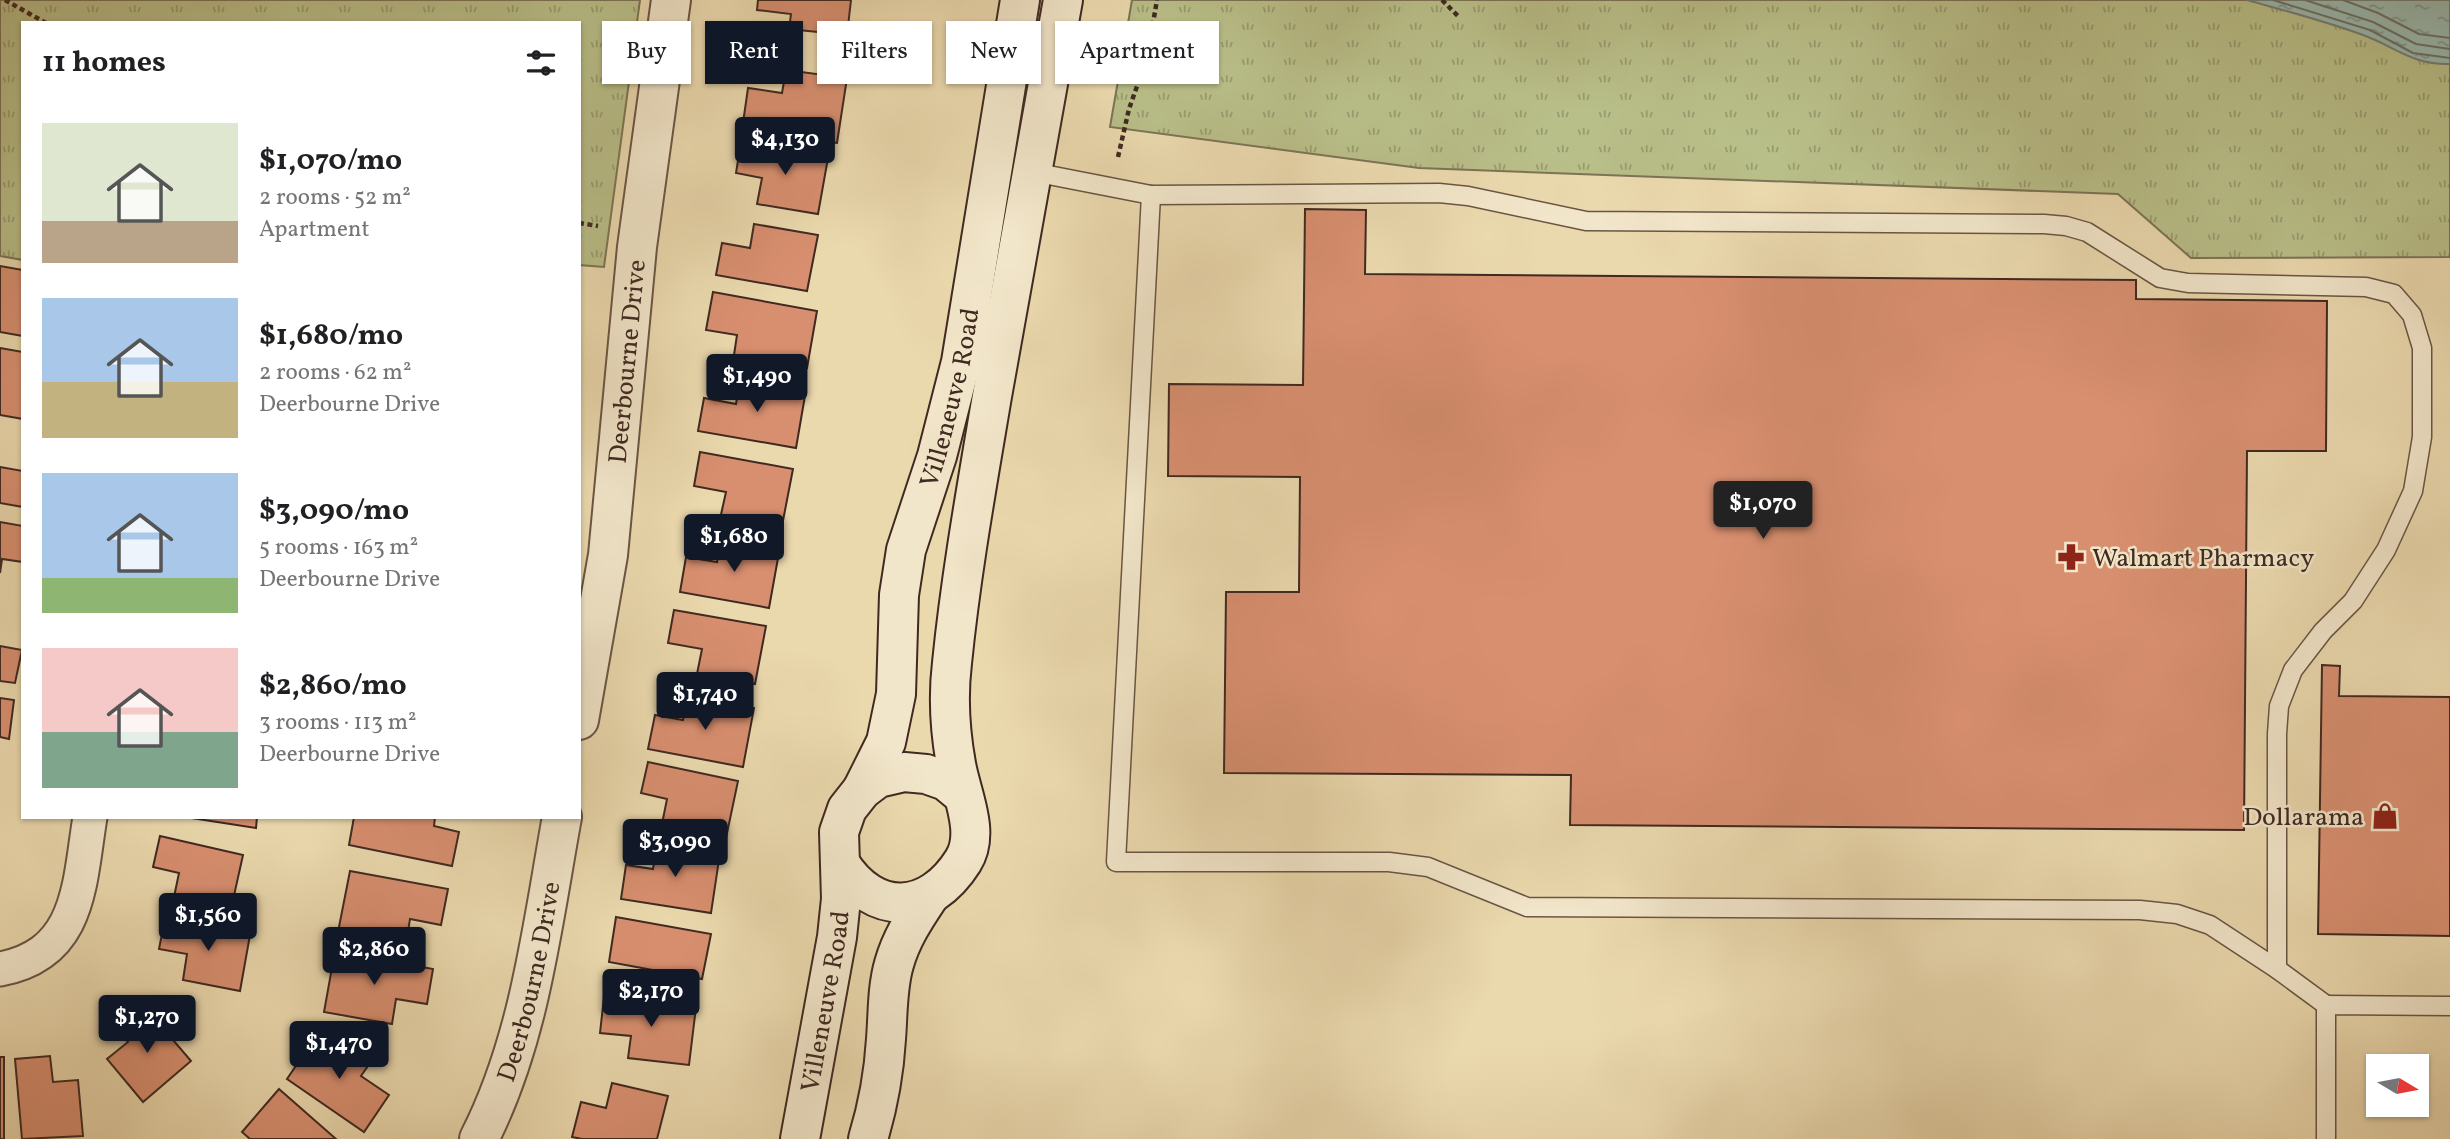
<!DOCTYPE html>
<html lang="en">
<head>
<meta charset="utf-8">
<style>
  :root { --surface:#fff; --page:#f6f6f6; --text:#202124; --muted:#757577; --accent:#111827 }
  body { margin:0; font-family:Vollkorn,serif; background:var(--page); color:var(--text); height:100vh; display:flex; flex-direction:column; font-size:26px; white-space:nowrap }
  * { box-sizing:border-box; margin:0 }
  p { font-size:23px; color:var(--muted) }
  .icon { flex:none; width:38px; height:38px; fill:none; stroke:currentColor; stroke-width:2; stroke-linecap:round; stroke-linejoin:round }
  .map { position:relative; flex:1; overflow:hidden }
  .side { position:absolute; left:21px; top:21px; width:560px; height:798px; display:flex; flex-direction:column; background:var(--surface); border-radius:0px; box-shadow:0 2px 5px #0004 }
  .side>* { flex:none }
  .banner { position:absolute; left:602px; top:21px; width:665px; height:63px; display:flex; gap:14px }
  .needle { width:46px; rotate:100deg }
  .buttons { position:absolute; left:2366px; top:1054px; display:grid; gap:14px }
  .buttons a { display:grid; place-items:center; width:63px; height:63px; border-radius:0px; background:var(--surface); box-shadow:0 2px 5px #0004; font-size:35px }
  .price { position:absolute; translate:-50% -60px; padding:0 16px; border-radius:7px; background:var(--accent); color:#fff; font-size:23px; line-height:46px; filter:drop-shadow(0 2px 4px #0008) }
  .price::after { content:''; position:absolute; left:50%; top:42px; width:21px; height:16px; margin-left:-10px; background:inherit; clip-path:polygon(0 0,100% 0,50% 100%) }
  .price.on { background:#222; color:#fff }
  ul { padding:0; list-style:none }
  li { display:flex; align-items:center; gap:21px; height:175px; padding:0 21px }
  li span { display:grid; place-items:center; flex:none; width:196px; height:140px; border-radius:0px; color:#555 }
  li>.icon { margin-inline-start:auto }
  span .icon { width:84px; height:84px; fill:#fffc; stroke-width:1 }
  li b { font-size:30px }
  h2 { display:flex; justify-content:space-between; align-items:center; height:84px; padding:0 21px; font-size:30px }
  .pill { padding:0 24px; border-radius:0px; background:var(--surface); box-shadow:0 2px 5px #0004; font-size:24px; line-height:63px }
  .pill.on { background:var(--accent); color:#fff }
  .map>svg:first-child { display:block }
  .grass { fill:url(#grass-tufts); stroke:#7c7455; stroke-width:2 }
  .water { fill:url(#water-ripples); stroke:#757f76; stroke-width:2 }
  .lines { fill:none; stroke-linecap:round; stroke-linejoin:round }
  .shore { stroke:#6c7168; stroke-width:2 }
  .building { fill:#d88f70; stroke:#3f2921; stroke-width:2 }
  .service-casing { stroke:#6a5544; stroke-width:21 }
  .minor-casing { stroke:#6a5544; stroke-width:37 }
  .tertiary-casing { stroke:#6a5544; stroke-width:42 }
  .secondary-casing { stroke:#3f2921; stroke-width:42 }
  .path { stroke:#3f2921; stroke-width:4.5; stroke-dasharray:5 3.5; stroke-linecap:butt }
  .service { stroke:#f2e6ca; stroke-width:18 }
  .minor { stroke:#f2e6ca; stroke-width:33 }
  .tertiary { stroke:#f2e6ca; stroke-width:38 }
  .secondary { stroke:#f2e6ca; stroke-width:38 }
  .labels { text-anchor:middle; stroke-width:5; stroke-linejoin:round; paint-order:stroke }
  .street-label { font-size:26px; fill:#3f2921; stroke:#f2e6ca }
  .poi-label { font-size:26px; fill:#3f2921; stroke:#f2e6ca; text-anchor:start }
</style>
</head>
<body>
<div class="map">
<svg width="2450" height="1139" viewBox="0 0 2450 1139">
  <defs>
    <pattern id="grass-tufts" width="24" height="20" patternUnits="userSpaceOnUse" patternTransform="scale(1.75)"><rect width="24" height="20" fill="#b9bf89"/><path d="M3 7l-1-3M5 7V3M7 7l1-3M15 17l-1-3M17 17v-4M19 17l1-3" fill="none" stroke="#989b70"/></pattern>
    <pattern id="water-ripples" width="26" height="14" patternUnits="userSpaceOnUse" patternTransform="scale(1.75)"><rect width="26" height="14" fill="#99b9af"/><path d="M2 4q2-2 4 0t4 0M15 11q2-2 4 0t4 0" fill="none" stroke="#7e968e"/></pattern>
  </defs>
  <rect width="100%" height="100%" fill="#ebd9ae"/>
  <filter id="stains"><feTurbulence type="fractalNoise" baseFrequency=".00286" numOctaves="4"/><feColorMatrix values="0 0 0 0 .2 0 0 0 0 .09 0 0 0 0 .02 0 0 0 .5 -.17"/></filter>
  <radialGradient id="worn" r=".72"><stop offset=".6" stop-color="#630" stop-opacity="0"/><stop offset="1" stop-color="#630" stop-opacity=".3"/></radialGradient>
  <!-- grass -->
  <g class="grass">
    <polygon points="0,0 640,0 604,267 579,265 579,23 23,23 23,260 0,256"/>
    <polygon points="1132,0 2450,0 2450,257 2191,258 2118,194 1419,168 1110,127"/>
  </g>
  <!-- water -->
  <path class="water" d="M2247,0H2450V64C2412,65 2396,47 2363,35C2325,21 2286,11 2247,0Z"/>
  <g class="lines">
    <!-- shore -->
    <g class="shore">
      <polyline points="2273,0 2370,30 2413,53 2450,58"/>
      <polyline points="2305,0 2373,22 2416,44 2450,49"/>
      <polyline points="2343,0 2378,13 2419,34 2450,38"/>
    </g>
  </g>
  <!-- building -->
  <g class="building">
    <polygon points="758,0 851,0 847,35 789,29 791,14 757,10"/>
    <polygon points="786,70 847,78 837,143 742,130 748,88 782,93"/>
    <polygon points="741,142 828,158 818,214 757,204 762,178 736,173"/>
    <polygon points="1305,209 1366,210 1365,274 2136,280 2136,299 2327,301 2326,451 2247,451 2244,830 1570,825 1571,775 1224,773 1226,592 1299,592 1300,477 1168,476 1169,384 1303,385"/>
    <polygon points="754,224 818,235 807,291 716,275 722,243 750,248"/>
    <polygon points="0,266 23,270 23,336 0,332"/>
    <polygon points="713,292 817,311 807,368 734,355 737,335 706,330"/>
    <polygon points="0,348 23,352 23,419 0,415"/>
    <polygon points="740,379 806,390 796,448 698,431 704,398 736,404"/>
    <polygon points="700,452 793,469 781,531 720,519 726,492 694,486"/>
    <polygon points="0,467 23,471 23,507 0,503"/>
    <polygon points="0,522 23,526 23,562 2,559 0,573"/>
    <polygon points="722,537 780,547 769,608 680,592 686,557 717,562"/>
    <polygon points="674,610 766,626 755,684 697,674 702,649 668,643"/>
    <polygon points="0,646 22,650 15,683 0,681"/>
    <polygon points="2322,665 2340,666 2339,696 2450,697 2450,936 2318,934"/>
    <polygon points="688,695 754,708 743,767 648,749 655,715 683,720"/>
    <polygon points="0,698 14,700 9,739 0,737"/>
    <polygon points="648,762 738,781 726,838 662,824 667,799 641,793"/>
    <polygon points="185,817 257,817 256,828"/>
    <polygon points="354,817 435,817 434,826 459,832 452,866 349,845"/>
    <polygon points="160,836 243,855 231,909 174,897 179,873 153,867"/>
    <polygon points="657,844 720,853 711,913 621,899 626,865 653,869"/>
    <polygon points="350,871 448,889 441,925 410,919 406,944 338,932"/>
    <polygon points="616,917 711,934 702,979 609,962"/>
    <polygon points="165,919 250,935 240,991 183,980 187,954 159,949"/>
    <polygon points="335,951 433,969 427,1004 396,999 392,1024 324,1012"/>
    <polygon points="604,997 696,1007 689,1065 628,1058 631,1036 600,1033"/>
    <polygon points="144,1006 191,1061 143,1102 107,1059 128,1042 117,1030"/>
    <polygon points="321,1029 370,1063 361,1076 389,1095 364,1132 287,1079"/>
    <polygon points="50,1056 53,1082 78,1080 83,1136 22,1139 15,1059"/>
    <rect x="0" y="1057" width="4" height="82"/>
    <polygon points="612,1083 668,1096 657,1139 582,1139 572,1137 581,1102 606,1108"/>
    <polygon points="279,1089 336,1139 250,1139 242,1132"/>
  </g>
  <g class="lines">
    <defs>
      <g id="service">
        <polyline points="1028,171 1151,195 1439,193 1468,196 1586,221 2044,224 2066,226 2087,232 2160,278 2188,283 2366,287 2394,294 2412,315 2422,348 2422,437 2413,491 2386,550 2353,601 2323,631 2293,670 2279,706 2277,734 2277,969 2326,1005"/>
        <polyline points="1151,195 1116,862 1389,862 1428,867 1527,907 2140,910 2177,914 2210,925 2277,969"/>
        <polyline points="2326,1139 2326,1005 2450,1006"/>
      </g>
      <path id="minor" d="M0,969C81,954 79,884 90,817"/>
      <g id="tertiary">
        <path id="s1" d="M579,720L608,555L637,247L671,0"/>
        <path id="s2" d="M479,1139C530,1039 542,926 562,817"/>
      </g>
      <g id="secondary">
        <path id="s3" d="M862,790L886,742L896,694L899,595L906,550L937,456L961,362L1020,0"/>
        <path d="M840,863C874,917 929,915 963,861C981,833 961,794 956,764C950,731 948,696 952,663C961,574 977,485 992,396C1015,264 1040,132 1063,0"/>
        <path id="s4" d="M800,1139L837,937L841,899L839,832L847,809L862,790L878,778L904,772L926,774L946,781L963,795"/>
        <path d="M868,1139C878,1106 884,1073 886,1039C888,1014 887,988 894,964C901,939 914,919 928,898"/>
      </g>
    </defs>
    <!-- service casing -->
    <use href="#service" class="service-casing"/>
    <!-- minor casing -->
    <use href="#minor" class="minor-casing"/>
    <!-- tertiary casing -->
    <use href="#tertiary" class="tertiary-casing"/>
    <!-- secondary casing -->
    <use href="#secondary" class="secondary-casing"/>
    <!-- path -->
    <g class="path">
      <polyline points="5,0 46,23"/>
      <polyline points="1442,0 1459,17"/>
      <polyline points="1118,157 1129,109 1147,58 1157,0"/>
      <polyline points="579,223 598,226"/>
    </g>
    <!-- service -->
    <use href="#service" class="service"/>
    <!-- minor -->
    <use href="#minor" class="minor"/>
    <!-- tertiary -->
    <use href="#tertiary" class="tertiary"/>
    <!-- secondary -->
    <use href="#secondary" class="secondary"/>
  </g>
  <!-- icons -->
  <defs>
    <symbol id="pharmacy-bare" viewBox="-9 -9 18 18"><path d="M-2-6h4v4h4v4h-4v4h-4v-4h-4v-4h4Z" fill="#8f2418" stroke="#f2e6ca" stroke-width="2.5" paint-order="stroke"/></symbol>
    <symbol id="shop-bare" viewBox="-9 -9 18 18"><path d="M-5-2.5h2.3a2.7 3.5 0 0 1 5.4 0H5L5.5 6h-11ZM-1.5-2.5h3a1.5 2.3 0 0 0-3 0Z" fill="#8f2418" stroke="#f2e6ca" stroke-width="2.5" paint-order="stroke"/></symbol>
  </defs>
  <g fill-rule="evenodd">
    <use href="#pharmacy-bare" x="2052" y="538" width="38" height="38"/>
    <use href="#shop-bare" x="2366" y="797" width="38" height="38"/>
  </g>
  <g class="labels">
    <!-- street labels -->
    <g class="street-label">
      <text dy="9" stroke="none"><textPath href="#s1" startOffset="362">Deerbourne Drive</textPath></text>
      <text dy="9" stroke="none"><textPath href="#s3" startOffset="406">Villeneuve Road</textPath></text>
      <text dy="9" stroke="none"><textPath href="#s2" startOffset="166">Deerbourne Drive</textPath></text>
      <text dy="9" stroke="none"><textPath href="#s4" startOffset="140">Villeneuve Road</textPath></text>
    </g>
    <!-- poi labels -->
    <g class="poi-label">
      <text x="2092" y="566">Walmart Pharmacy</text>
      <text x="2364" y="825" text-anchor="end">Dollarama</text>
    </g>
  </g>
  <rect width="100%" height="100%" filter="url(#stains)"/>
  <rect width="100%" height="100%" fill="url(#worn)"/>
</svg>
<div class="buttons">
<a><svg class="needle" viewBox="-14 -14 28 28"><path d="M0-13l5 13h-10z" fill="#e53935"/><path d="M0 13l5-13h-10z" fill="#757577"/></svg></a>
</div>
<b class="price" style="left:785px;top:177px">$4,130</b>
<b class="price" style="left:757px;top:414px">$1,490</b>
<b class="price on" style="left:1763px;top:541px">$1,070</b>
<b class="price" style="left:734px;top:574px">$1,680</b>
<b class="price" style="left:705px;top:732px">$1,740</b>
<b class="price" style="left:675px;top:879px">$3,090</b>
<b class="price" style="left:208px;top:953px">$1,560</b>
<b class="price" style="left:374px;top:987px">$2,860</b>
<b class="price" style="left:651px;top:1029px">$2,170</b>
<b class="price" style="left:147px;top:1055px">$1,270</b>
<b class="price" style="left:339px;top:1081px">$1,470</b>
<div class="banner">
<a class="pill">Buy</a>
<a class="pill on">Rent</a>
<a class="pill">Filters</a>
<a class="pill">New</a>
<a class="pill">Apartment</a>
</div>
<section class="side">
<h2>11 homes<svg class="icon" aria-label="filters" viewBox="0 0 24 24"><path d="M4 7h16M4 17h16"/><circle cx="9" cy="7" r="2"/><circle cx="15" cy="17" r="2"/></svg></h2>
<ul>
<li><span style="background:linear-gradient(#dfe7d0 70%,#b9a48a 0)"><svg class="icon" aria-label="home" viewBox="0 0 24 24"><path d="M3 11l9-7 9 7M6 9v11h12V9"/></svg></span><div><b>$1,070/mo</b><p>2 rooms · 52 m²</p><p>Apartment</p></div></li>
<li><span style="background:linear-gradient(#a9c7e8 60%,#c2b280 0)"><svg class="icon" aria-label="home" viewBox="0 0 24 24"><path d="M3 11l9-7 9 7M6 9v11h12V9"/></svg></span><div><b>$1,680/mo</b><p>2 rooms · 62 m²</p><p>Deerbourne Drive</p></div></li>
<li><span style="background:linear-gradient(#a9c7e8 75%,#8fb573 0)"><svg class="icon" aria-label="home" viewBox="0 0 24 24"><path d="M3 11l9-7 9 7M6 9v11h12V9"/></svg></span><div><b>$3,090/mo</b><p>5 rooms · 163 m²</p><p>Deerbourne Drive</p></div></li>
<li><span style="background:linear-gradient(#f6c9c9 60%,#7fa58c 0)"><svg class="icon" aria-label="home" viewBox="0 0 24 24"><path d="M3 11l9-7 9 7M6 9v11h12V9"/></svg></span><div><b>$2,860/mo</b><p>3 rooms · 113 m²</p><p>Deerbourne Drive</p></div></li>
</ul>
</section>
</div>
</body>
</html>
